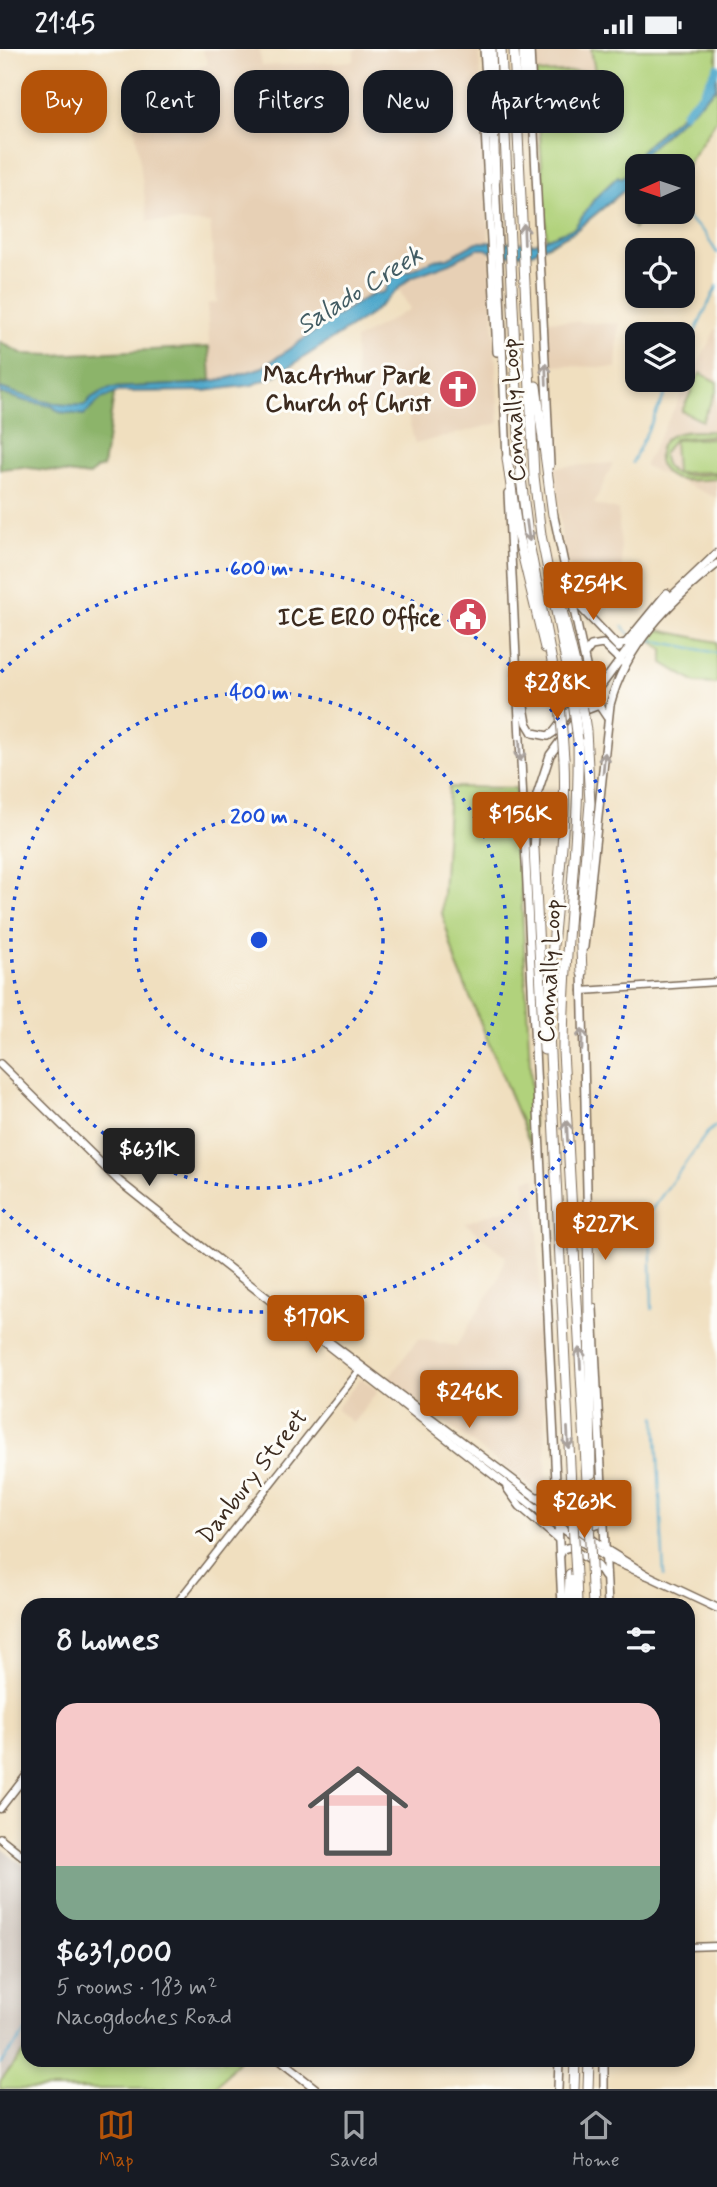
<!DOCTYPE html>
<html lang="en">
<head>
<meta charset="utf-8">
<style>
  :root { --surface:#171b24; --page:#20242c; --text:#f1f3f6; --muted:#9ea1a6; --line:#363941; --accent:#b45309 }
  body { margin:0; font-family:Mynerve,sans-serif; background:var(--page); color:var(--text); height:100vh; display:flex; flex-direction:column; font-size:26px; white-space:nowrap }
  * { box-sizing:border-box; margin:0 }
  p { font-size:23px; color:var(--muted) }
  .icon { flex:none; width:38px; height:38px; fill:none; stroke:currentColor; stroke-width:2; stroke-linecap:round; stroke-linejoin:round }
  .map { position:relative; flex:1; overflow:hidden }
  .drawer { position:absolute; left:21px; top:1549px; width:674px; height:469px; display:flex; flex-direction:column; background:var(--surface); border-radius:21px; box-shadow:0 4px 10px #0003 }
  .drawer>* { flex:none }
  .top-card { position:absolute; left:21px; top:21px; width:676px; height:63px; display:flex; gap:14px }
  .needle { width:46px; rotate:267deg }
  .fabs { position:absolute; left:625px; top:105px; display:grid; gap:14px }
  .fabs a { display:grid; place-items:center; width:70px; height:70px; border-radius:14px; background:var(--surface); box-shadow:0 4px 10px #0003; font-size:35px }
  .price { position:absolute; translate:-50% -60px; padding:0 16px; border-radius:7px; background:var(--accent); color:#fff; font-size:23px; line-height:46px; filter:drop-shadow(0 2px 4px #0008) }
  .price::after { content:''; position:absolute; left:50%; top:42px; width:21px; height:16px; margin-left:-10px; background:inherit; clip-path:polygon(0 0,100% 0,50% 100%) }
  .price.active { background:#222; color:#fff }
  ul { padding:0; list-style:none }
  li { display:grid; align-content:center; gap:14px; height:371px; padding:0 35px }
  li span { display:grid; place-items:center; height:217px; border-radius:21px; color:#555 }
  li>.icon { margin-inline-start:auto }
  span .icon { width:126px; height:126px; fill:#fffc; stroke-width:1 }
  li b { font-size:30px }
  h2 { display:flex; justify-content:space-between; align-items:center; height:84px; padding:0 35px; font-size:30px }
  .tag { padding:0 24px; border-radius:21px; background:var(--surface); box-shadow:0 4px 10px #0003; font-size:24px; line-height:63px }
  .tag.active { background:var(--accent); color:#fff }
  .status { display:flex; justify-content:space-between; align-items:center; height:49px; padding:0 35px; background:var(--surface); direction:ltr }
  .status svg { height:19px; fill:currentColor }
  .menu { display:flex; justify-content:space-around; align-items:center; height:98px; border-top:2px solid var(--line); background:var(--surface); font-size:19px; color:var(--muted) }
  .menu a { display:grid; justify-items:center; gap:4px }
  .menu .active { color:var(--accent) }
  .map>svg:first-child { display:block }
  .built { fill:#e7d0b5 }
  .industrial { fill:#ccc2b9 }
  .green { fill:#b1d27b; stroke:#767e4c; stroke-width:2 }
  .forest { fill:#8cb46b; stroke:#646f44; stroke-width:2 }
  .water { fill:#4da7cb; stroke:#446874; stroke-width:2 }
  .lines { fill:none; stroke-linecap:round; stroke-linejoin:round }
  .stream { stroke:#4da7cb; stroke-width:2 }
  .river { stroke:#4da7cb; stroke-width:8 }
  .tertiary-casing { stroke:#7a6956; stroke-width:9 }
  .secondary-casing { stroke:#7a6956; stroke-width:10 }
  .motorway-casing { stroke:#7a6956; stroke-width:11 }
  .tertiary { stroke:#fff; stroke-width:6 }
  .secondary { stroke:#fff; stroke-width:7 }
  .motorway { stroke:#fff; stroke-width:9 }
  .motorway-bridge-casing { stroke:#7a6956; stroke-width:11; stroke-linecap:butt }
  .motorway-bridge { stroke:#fff; stroke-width:9 }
  .oneway { stroke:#a79f9a }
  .ring { fill:none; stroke:#1d4ed8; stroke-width:3.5; stroke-dasharray:3.5 7 }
  .labels { text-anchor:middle; stroke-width:6; stroke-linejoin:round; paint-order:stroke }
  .poi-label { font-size:24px; font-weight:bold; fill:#3b2a1e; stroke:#fdfcf7; text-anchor:end }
  .street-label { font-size:24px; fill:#3b2a1e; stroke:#fdfcf7 }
  .water-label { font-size:26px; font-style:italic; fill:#425c63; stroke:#fdfcf7 }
  .centre { fill:#1d4ed8; stroke:#fdfcf7; stroke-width:3.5 }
  .ring-label { font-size:21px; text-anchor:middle; font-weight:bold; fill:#1d4ed8; stroke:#fdfcf7; stroke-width:6; stroke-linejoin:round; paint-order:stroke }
</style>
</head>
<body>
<div class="status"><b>21:45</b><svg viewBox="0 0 49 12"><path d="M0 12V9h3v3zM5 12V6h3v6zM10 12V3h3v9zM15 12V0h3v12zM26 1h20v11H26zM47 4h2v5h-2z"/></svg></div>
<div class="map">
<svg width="717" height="2040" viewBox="0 0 717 2040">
  <rect width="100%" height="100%" fill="#fdfcf7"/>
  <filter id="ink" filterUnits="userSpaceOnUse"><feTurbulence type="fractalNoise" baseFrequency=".0143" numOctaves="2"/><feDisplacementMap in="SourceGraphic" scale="14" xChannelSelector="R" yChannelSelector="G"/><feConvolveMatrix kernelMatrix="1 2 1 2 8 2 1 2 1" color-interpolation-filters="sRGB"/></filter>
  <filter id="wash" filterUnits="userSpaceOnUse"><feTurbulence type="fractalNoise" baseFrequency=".00686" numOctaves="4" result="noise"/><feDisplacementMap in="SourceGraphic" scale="28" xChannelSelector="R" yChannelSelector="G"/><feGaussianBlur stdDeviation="1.57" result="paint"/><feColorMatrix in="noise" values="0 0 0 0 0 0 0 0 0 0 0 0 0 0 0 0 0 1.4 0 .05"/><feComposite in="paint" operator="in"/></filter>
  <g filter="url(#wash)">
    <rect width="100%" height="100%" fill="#f0dfbf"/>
    <!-- built -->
    <g class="built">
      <polygon points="202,0 259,0 262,17 354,12 354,0 479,0 499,374 415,395 404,352 357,363 355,291 410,260 393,230 384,243 263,318 229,329 211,331 207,255 217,253 210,174 148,172 135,79 137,69 147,69 145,35 208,15"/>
      <polygon points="534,0 591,0 596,22 536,23"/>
      <polygon points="545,271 619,275 616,319 548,316"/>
      <polygon points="717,278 717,449 644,417"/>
      <polygon points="613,414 594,455 618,461 624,544 578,547 562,496 555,418"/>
      <polygon points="536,1129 547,1436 536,1442 388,1330 418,1290 456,1297 498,1231 506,1208 465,1174 496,1163 526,1157 525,1130"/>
      <polygon points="361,1329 378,1342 353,1374 336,1360"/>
    </g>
    <!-- industrial -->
    <polygon class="industrial" points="0,1798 28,1820 28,1997 0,2032"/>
    <!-- green -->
    <g class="green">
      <polygon points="591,0 717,0 717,70 683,122 682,117 637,117 637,163 648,163 634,179 626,140 575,182 547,197 536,24 595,22"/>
      <polygon points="700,324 717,333 717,341 702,372 682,362"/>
      <path d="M717,382V386L674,390L663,405C664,434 696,426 717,425V430C704,430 685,434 673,429C654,421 654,393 673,386C685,380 704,383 717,382Z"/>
      <polygon points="717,389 717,423 676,424 674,391"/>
      <polygon points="659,581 717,593 717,635 696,634 663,614 663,600 651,592"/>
      <polygon points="449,738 516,739 533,1076 531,1097 456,914 442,864"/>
      <polygon points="28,1997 28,2011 239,2011 215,2040 0,2040 0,2032"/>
    </g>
    <!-- forest -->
    <polygon class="forest" points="0,293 23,305 52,306 209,298 211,331 196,335 115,339 103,418 96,420 89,427 22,418 0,420"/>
    <!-- water -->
    <path class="water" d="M717,23L716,39L638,110L637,126L626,140L575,182L532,204L498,207L486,200H477L450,214L411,228L371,265L275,327L252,336L204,342L118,343L101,350L84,366L59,363L52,357L25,352L0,344V339C29,348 54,358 85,356L92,348L110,339L196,335L229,329L263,318L350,258L371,246L384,243L391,230L434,211L448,209L477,193L535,194L574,179L595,149L618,127L621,129C630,124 632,115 637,107C661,77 700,59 717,23Z"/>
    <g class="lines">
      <!-- stream -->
      <g class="stream">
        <polyline points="680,163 704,183 717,204"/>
        <polyline points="682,310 717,237"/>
        <polyline points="632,414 672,331"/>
        <polyline points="618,545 620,557"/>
        <polyline points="623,577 629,585"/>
        <polyline points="646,590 717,604"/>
        <polyline points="652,1260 650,1163 707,1084 717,1076"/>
        <polyline points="656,1367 664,1527"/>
        <polyline points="0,2015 28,1980"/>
      </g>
      <!-- river -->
      <polyline class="river" points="684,64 703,44 717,19"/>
    </g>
  </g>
  <g filter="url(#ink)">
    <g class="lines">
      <defs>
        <g id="tertiary">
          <polyline points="582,942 717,933"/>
          <polyline points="175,1556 359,1322"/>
          <polyline points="0,1760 28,1724"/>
          <polyline points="688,1898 717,1897"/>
        </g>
        <g id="secondary">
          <polyline points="484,0 490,87"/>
          <polyline points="530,0 550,416"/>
          <polyline points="485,80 497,303"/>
          <polyline points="495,126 507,411"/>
          <polyline points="508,444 562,1556"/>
          <polyline points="572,549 619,599"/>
          <polyline points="617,596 626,594 667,544"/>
          <polyline points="585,605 591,597 603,595 622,613"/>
          <polyline points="521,641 527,674 533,684 548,687 554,683 580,649 587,637 588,626 553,463"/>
          <polyline points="586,661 599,656 607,668"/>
          <polyline points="534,804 537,746 550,706 657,561 717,504"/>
          <path d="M584,898L610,656C625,597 670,552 717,515"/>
          <polyline points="582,920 588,1185"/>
          <polyline points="0,1015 120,1133 175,1177 559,1477 606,1509 647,1526"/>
          <polyline points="593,1259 608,1556"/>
          <polyline points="300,1271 605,1500 647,1526 717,1559"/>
          <polyline points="507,1439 520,1457 557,1489"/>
          <polyline points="535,1448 547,1448 557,1437"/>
          <polyline points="559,1448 566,1460 591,1477 600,1474 604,1469"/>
          <polyline points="560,1506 563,1500 570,1498 597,1517 605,1528"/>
          <polyline points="0,1789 28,1811"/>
          <polyline points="279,2011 316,2040"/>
          <polyline points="558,2040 559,2011"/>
          <polyline points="604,2040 604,2011"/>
        </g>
        <g id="motorway">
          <polyline points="491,0 495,131"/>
          <polyline points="501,0 521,429 529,494 560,654"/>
          <polyline points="514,0 534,427 541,486 571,638"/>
          <polyline points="523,76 524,0"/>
          <polyline points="536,337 553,466"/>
          <polyline points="507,409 518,487 545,599"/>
          <polyline points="562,561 578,627"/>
          <path d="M578,691C580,796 563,898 563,1002L588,1451"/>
          <path d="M564,710C568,802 548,892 549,984L571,1437"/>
          <polyline points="534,800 544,1001"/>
          <polyline points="582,924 580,874 590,754 586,682"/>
          <polyline points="588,1181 591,1425"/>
          <polyline points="576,1526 577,1556"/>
          <polyline points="592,1538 593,1556"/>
          <polyline points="569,1556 570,1525"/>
          <polyline points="574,2040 575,2011"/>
          <polyline points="588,2040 589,2011"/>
        </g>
      </defs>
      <!-- tertiary casing -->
      <use href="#tertiary" class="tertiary-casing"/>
      <!-- secondary casing -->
      <use href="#secondary" class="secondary-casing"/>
      <!-- motorway casing -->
      <use href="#motorway" class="motorway-casing"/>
      <!-- tertiary -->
      <use href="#tertiary" class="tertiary"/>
      <!-- secondary -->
      <use href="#secondary" class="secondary"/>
      <!-- motorway -->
      <use href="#motorway" class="motorway"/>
      <defs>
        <g id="motorway-bridge">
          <polyline points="578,627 586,682"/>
          <polyline points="571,638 578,691"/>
          <polyline points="560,654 564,710"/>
          <polyline points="571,1437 576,1526"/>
          <polyline points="588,1451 592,1538"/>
        </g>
      </defs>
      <!-- motorway-bridge casing -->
      <use href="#motorway-bridge" class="motorway-bridge-casing"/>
      <!-- motorway-bridge -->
      <use href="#motorway-bridge" class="motorway-bridge"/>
    </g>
    <!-- one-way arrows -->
    <defs><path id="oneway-shaft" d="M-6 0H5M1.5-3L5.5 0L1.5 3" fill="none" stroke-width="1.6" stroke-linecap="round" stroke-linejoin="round" transform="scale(1.75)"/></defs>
    <g class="oneway">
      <use href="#oneway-shaft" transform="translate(524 185) rotate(-92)"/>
      <use href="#oneway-shaft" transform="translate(546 325) rotate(-92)"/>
      <use href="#oneway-shaft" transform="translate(528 482) rotate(82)"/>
      <use href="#oneway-shaft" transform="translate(520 702) rotate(88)"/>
      <use href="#oneway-shaft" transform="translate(604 714) rotate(-85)"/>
      <use href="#oneway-shaft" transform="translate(582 990) rotate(-90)"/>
      <use href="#oneway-shaft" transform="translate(567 1082) rotate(-93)"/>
      <use href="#oneway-shaft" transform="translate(580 1309) rotate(-93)"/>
      <use href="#oneway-shaft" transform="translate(568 1389) rotate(87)"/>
    </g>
  </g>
  <!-- distance rings -->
  <g class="ring">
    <circle cx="259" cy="891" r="124"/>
    <circle cx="259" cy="891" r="248"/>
    <path d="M1 623A372 372 0 1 1 1 1159"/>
  </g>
  <!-- icons -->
  <defs>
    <symbol id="church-disc" viewBox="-11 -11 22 22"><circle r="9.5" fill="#d1495b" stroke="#fdfcf7"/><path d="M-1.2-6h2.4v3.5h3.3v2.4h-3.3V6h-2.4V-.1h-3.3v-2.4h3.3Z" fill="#fff"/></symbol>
    <symbol id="civic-disc" viewBox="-11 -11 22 22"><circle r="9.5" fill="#d1495b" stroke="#fdfcf7"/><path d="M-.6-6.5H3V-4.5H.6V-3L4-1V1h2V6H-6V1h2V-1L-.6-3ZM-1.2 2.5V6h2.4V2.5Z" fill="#fff"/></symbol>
  </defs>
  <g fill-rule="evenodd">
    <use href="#church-disc" x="436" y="318" width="44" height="44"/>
    <use href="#civic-disc" x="446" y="546" width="44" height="44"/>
  </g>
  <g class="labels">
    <!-- poi labels -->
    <g class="poi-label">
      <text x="431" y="334">MacArthur Park<tspan x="431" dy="28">Church of Christ</tspan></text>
      <text x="441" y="576">ICE ERO Office</text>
    </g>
    <!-- street labels -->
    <g class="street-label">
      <text transform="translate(513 361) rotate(-93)" y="8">Connally Loop</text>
      <text transform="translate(549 922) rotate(-87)" y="8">Connally Loop</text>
      <text transform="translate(252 1427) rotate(-52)" y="8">Danbury Street</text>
    </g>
    <!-- water labels -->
    <g class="water-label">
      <text transform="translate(359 240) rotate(-32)" y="9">Salado Creek</text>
    </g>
  </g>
  <circle cx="259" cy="891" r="10" class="centre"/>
  <g class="ring-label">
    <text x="259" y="526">600 m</text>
    <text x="259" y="650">400 m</text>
    <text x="259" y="774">200 m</text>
  </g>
</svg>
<div class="fabs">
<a><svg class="needle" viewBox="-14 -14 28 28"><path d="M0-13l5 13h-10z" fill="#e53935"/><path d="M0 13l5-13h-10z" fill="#9ea1a6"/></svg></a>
<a><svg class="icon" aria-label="locate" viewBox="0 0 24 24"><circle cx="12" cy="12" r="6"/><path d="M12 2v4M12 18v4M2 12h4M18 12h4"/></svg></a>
<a><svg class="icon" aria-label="layers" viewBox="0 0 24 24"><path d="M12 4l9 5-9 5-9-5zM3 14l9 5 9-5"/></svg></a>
</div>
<b class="price" style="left:593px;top:573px">$254K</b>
<b class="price" style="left:557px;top:672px">$288K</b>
<b class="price" style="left:520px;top:803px">$156K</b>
<b class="price active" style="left:149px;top:1139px">$631K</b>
<b class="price" style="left:605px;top:1213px">$227K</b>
<b class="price" style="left:316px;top:1306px">$170K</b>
<b class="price" style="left:469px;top:1381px">$246K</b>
<b class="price" style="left:584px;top:1491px">$263K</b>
<div class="top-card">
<a class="tag active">Buy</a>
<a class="tag">Rent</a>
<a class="tag">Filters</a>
<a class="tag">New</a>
<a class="tag">Apartment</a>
</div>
<section class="drawer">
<h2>8 homes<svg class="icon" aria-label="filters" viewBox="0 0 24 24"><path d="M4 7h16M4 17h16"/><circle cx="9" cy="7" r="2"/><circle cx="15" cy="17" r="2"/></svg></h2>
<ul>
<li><span style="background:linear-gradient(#f6c9c9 75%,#7fa58c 0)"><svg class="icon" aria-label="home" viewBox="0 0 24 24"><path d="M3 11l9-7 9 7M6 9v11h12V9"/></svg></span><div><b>$631,000</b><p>5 rooms · 183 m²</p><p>Nacogdoches Road</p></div></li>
</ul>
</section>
</div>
<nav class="menu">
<a class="active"><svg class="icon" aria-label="map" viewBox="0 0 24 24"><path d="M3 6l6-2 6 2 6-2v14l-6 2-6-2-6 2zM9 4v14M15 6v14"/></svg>Map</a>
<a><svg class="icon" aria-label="saved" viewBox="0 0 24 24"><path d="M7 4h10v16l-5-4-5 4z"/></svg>Saved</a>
<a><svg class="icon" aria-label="home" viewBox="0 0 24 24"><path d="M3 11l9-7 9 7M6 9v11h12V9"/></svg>Home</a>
</nav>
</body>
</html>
